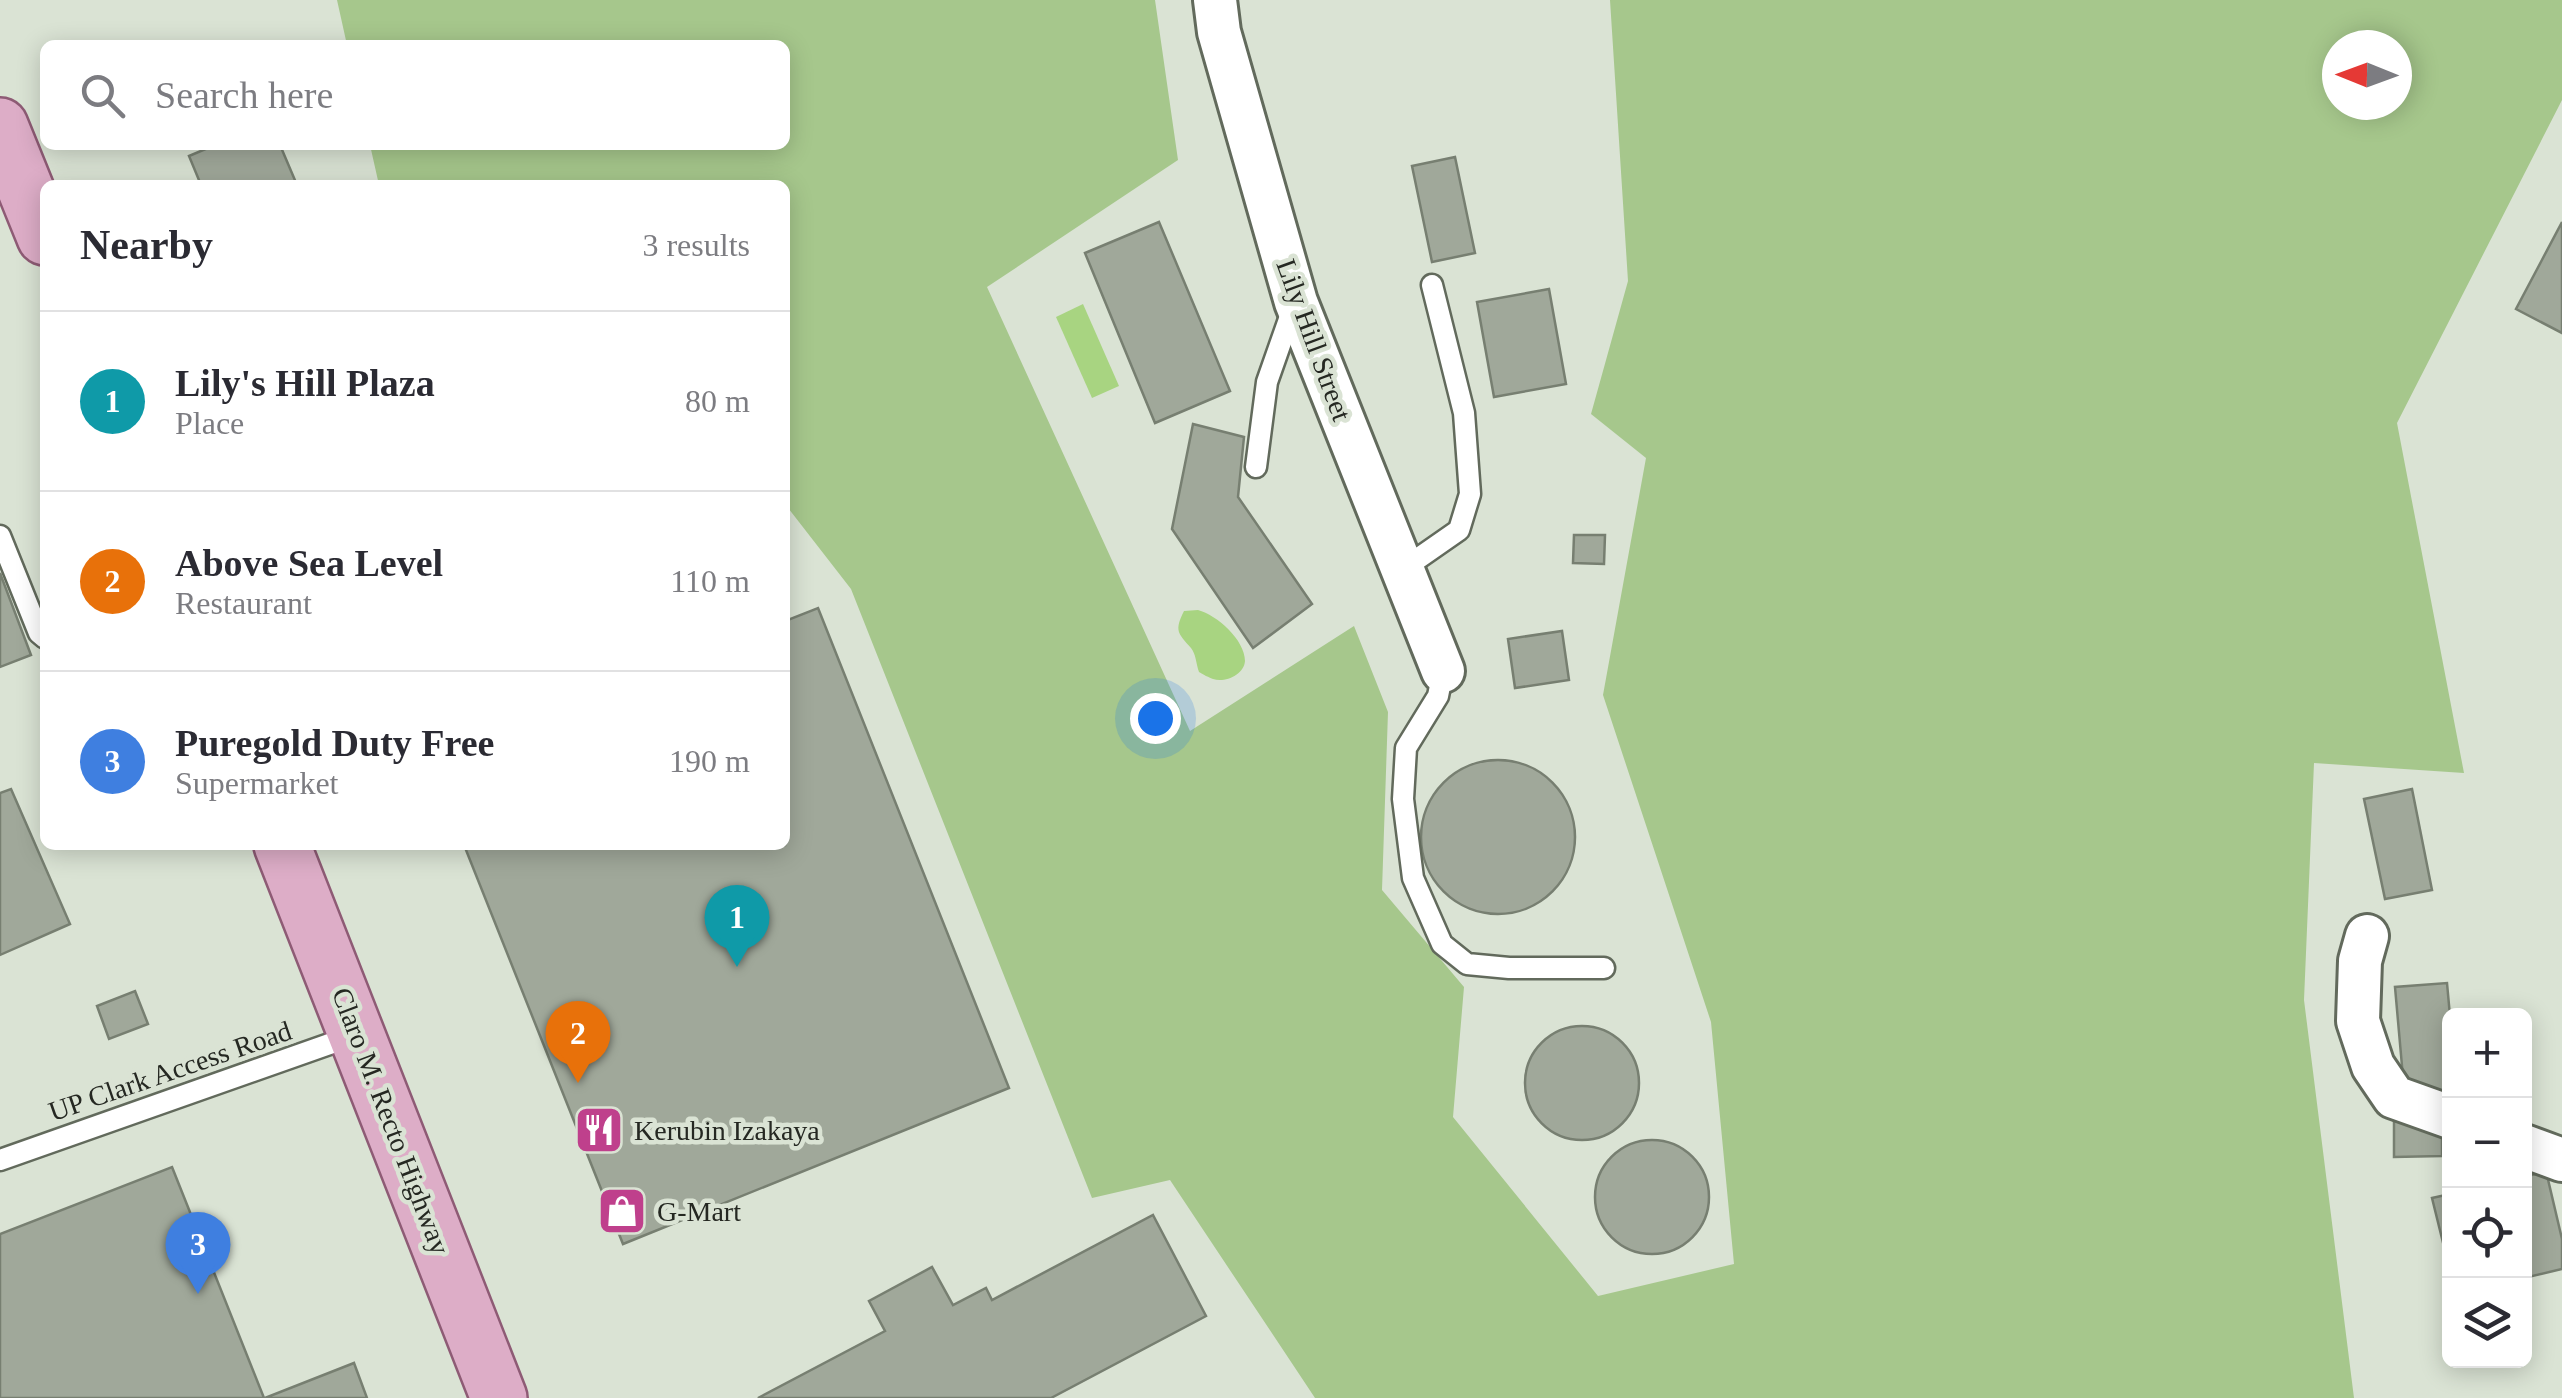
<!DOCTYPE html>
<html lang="en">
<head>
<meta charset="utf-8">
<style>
  :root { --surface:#fff; --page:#f2f2f3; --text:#2b2b33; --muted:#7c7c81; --line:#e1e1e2; --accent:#bf408c }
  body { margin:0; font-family:Georgia,serif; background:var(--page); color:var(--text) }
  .controls { position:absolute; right:30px; bottom:30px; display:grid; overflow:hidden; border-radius:15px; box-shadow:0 5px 25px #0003 }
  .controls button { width:90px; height:90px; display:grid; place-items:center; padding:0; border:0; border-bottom:2px solid var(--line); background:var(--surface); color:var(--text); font:50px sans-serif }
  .compass { position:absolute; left:2322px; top:30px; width:90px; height:90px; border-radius:50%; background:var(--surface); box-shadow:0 5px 25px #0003; rotate:271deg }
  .you { position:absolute; left:1155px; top:718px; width:35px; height:35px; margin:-25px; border:8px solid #fff; border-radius:50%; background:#1a73e8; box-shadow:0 0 0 15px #1a73e833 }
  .badge { display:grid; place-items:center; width:65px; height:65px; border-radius:50%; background:var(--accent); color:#fff; font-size:32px; font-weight:700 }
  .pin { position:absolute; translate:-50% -82px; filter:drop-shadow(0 2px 5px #0008) }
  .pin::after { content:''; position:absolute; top:52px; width:35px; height:30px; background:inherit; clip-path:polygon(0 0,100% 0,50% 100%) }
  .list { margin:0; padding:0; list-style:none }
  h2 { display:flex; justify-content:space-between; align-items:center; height:130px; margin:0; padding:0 40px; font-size:42px }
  h2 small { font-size:32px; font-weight:400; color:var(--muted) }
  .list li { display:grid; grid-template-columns:65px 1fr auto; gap:30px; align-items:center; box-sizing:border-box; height:180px; padding:0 40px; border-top:2px solid var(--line) }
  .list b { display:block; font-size:38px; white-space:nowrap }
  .list p { margin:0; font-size:32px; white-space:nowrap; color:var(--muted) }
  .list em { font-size:32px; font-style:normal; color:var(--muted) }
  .icon { flex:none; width:55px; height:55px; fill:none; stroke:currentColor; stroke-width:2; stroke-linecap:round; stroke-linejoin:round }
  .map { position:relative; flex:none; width:2562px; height:1398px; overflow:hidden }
  .search { position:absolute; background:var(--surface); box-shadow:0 5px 25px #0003; left:40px; top:40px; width:750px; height:110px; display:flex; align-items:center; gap:25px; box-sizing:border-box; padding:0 35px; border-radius:15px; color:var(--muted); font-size:38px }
  .panel { position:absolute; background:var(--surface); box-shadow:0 5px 25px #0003; left:40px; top:180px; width:750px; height:670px; border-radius:15px }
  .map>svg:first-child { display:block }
  .green { fill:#a6c78c; fill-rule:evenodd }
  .water { fill:#a8d481 }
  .building { fill:#a0a89a; stroke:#777f71; stroke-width:2.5 }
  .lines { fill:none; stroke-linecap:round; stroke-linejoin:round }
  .service-casing { stroke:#626a5c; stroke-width:25 }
  .minor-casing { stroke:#626a5c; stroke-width:48 }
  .primary-casing { stroke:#8e5b75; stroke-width:60 }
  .service { stroke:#fff; stroke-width:20 }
  .minor { stroke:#fff; stroke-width:42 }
  .primary { stroke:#ddadc7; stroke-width:55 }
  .labels { text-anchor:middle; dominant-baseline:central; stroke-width:9; stroke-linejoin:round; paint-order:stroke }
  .street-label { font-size:28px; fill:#252822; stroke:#dae3d4 }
  .poi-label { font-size:28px; fill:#252822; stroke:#dae3d4; text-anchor:start }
</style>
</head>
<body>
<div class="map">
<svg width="2562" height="1398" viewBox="0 0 2562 1398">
  <rect width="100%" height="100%" fill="#dae3d4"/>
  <!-- green -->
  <path class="green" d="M337,0h818l23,160 -191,127 203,444 164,-105 34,86 -6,178 82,97 -11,130 145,179 136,-32 -23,-242 -108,-327 43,-237 -55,-44 37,-133 -18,-281h952v100l-165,323 67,350 -150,-10 -10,237 50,398h-1039l-145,-218 -78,18 -241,-609 -66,-85v-319h-406l-9,-40h415v-100h-438zM2337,45h60v60h-60z"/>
  <!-- water -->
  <g class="water">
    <polygon points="1083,304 1119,386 1092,398 1056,317"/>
    <path d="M1198,610c19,5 47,30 47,51 -1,14 -20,22 -32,18 -3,-1 -11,-5 -14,-7 -3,-8 -3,-18 -8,-24 -13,-15 -17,-17 -7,-37z"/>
  </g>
  <!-- building -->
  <g class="building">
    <polygon points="215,145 280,145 297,185 201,185 189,156"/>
    <polygon points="1455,157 1475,253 1432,262 1412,166"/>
    <polygon points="1159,222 1230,391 1155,423 1085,253"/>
    <polygon points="2562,222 2562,333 2516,309"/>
    <polygon points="1549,289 1566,384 1494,397 1477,302"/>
    <polygon points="1193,424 1244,437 1238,497 1312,604 1253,648 1172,529"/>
    <polygon points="1574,535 1605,535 1604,564 1573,563"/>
    <polygon points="0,573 31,655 0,667"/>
    <polygon points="818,608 1009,1088 623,1244 464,845 785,845 785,621"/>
    <polygon points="1562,631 1569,680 1515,688 1508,639"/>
    <circle cx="1498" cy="837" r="77"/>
    <polygon points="11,789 70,924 0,955 0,793"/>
    <polygon points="2412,789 2432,890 2385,899 2364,799"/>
    <polygon points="2447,983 2450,1016 2450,1096 2405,1100 2395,987"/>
    <polygon points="135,991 148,1024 109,1039 97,1006"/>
    <circle cx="1582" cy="1083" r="57"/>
    <polygon points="2394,1121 2442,1121 2442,1156 2394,1157"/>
    <circle cx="1652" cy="1197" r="57"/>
    <polygon points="172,1167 264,1398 0,1398 0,1234"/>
    <polygon points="2546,1171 2562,1239 2562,1269 2524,1278 2524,1177"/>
    <polygon points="2450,1194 2450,1271 2432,1198"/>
    <polygon points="1153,1215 1206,1316 1051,1398 758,1398 885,1331 869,1301 932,1267 953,1305 986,1288 992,1300"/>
    <polygon points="354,1363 367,1398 265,1398"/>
  </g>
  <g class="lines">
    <!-- service casing -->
    <g class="service-casing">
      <g id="service">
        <polyline points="1256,467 1267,382 1293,308"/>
        <polyline points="0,536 39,633 45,638"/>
        <polyline points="1403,569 1459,530 1470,494 1464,413 1432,285"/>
        <polyline points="1443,671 1438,696 1406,748 1403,799 1413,878 1442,944 1467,964 1509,968 1604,968"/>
        <polyline points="0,1160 355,1035"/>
      </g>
    </g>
    <!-- minor casing -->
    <g class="minor-casing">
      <g id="minor">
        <polyline points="1215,0 1219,32 1296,302 1443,671"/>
        <polyline points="2367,936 2360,961 2358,1021 2373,1066 2394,1097 2450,1117"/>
        <polyline points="2524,1146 2562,1160"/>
      </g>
    </g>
    <!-- primary casing -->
    <g class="primary-casing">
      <g id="primary">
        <polyline points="0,126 45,237"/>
        <polyline points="282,845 499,1398"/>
      </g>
    </g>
    <!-- service -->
    <use href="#service" class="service"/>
    <!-- minor -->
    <use href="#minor" class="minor"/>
    <!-- primary -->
    <use href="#primary" class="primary"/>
  </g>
  <!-- icons -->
  <defs>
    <g id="restaurant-square" transform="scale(2.5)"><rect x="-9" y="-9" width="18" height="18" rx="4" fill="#bf408c" stroke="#dae3d4"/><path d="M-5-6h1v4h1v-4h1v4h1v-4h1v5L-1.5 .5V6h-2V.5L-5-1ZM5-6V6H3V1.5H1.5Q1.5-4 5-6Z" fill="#fff"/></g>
    <g id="shop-square" transform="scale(2.5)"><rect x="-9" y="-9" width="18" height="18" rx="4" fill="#bf408c" stroke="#dae3d4"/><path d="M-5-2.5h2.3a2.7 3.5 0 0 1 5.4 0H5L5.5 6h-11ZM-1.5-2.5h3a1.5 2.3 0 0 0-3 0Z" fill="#fff"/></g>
  </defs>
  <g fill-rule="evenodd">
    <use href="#restaurant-square" x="599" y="1130"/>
    <use href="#shop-square" x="622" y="1211"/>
  </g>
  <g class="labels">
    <!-- street labels -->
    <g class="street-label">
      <text transform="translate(1314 340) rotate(70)">Lily Hill Street</text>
      <text transform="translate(170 1071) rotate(-19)">UP Clark Access Road</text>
      <text transform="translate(391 1121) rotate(69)">Claro M. Recto Highway</text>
    </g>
    <!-- poi labels -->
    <g class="poi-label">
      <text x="634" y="1130">Kerubin Izakaya</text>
      <text x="657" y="1211">G-Mart</text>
    </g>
  </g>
</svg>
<div class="controls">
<button>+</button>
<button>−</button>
<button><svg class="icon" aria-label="locate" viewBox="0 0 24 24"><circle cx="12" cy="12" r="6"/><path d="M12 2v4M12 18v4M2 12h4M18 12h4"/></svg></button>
<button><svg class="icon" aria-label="layers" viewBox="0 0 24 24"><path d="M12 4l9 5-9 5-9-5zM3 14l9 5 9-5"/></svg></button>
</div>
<svg class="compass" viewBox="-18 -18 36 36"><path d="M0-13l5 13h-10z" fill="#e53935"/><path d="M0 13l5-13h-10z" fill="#7c7c81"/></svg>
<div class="you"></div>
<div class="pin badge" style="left:737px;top:967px;background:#0f9aa8">1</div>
<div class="pin badge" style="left:578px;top:1083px;background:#e8710a">2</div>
<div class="pin badge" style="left:198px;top:1294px;background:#3f7fe0">3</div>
<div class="search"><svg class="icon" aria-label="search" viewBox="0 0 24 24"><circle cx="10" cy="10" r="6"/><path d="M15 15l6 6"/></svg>Search here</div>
<section class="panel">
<h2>Nearby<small>3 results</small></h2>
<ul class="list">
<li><span class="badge" style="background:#0f9aa8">1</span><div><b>Lily's Hill Plaza</b><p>Place</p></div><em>80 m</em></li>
<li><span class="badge" style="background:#e8710a">2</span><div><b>Above Sea Level</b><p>Restaurant</p></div><em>110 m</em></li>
<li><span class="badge" style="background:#3f7fe0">3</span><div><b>Puregold Duty Free</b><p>Supermarket</p></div><em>190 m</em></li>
</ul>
</section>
</div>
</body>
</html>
